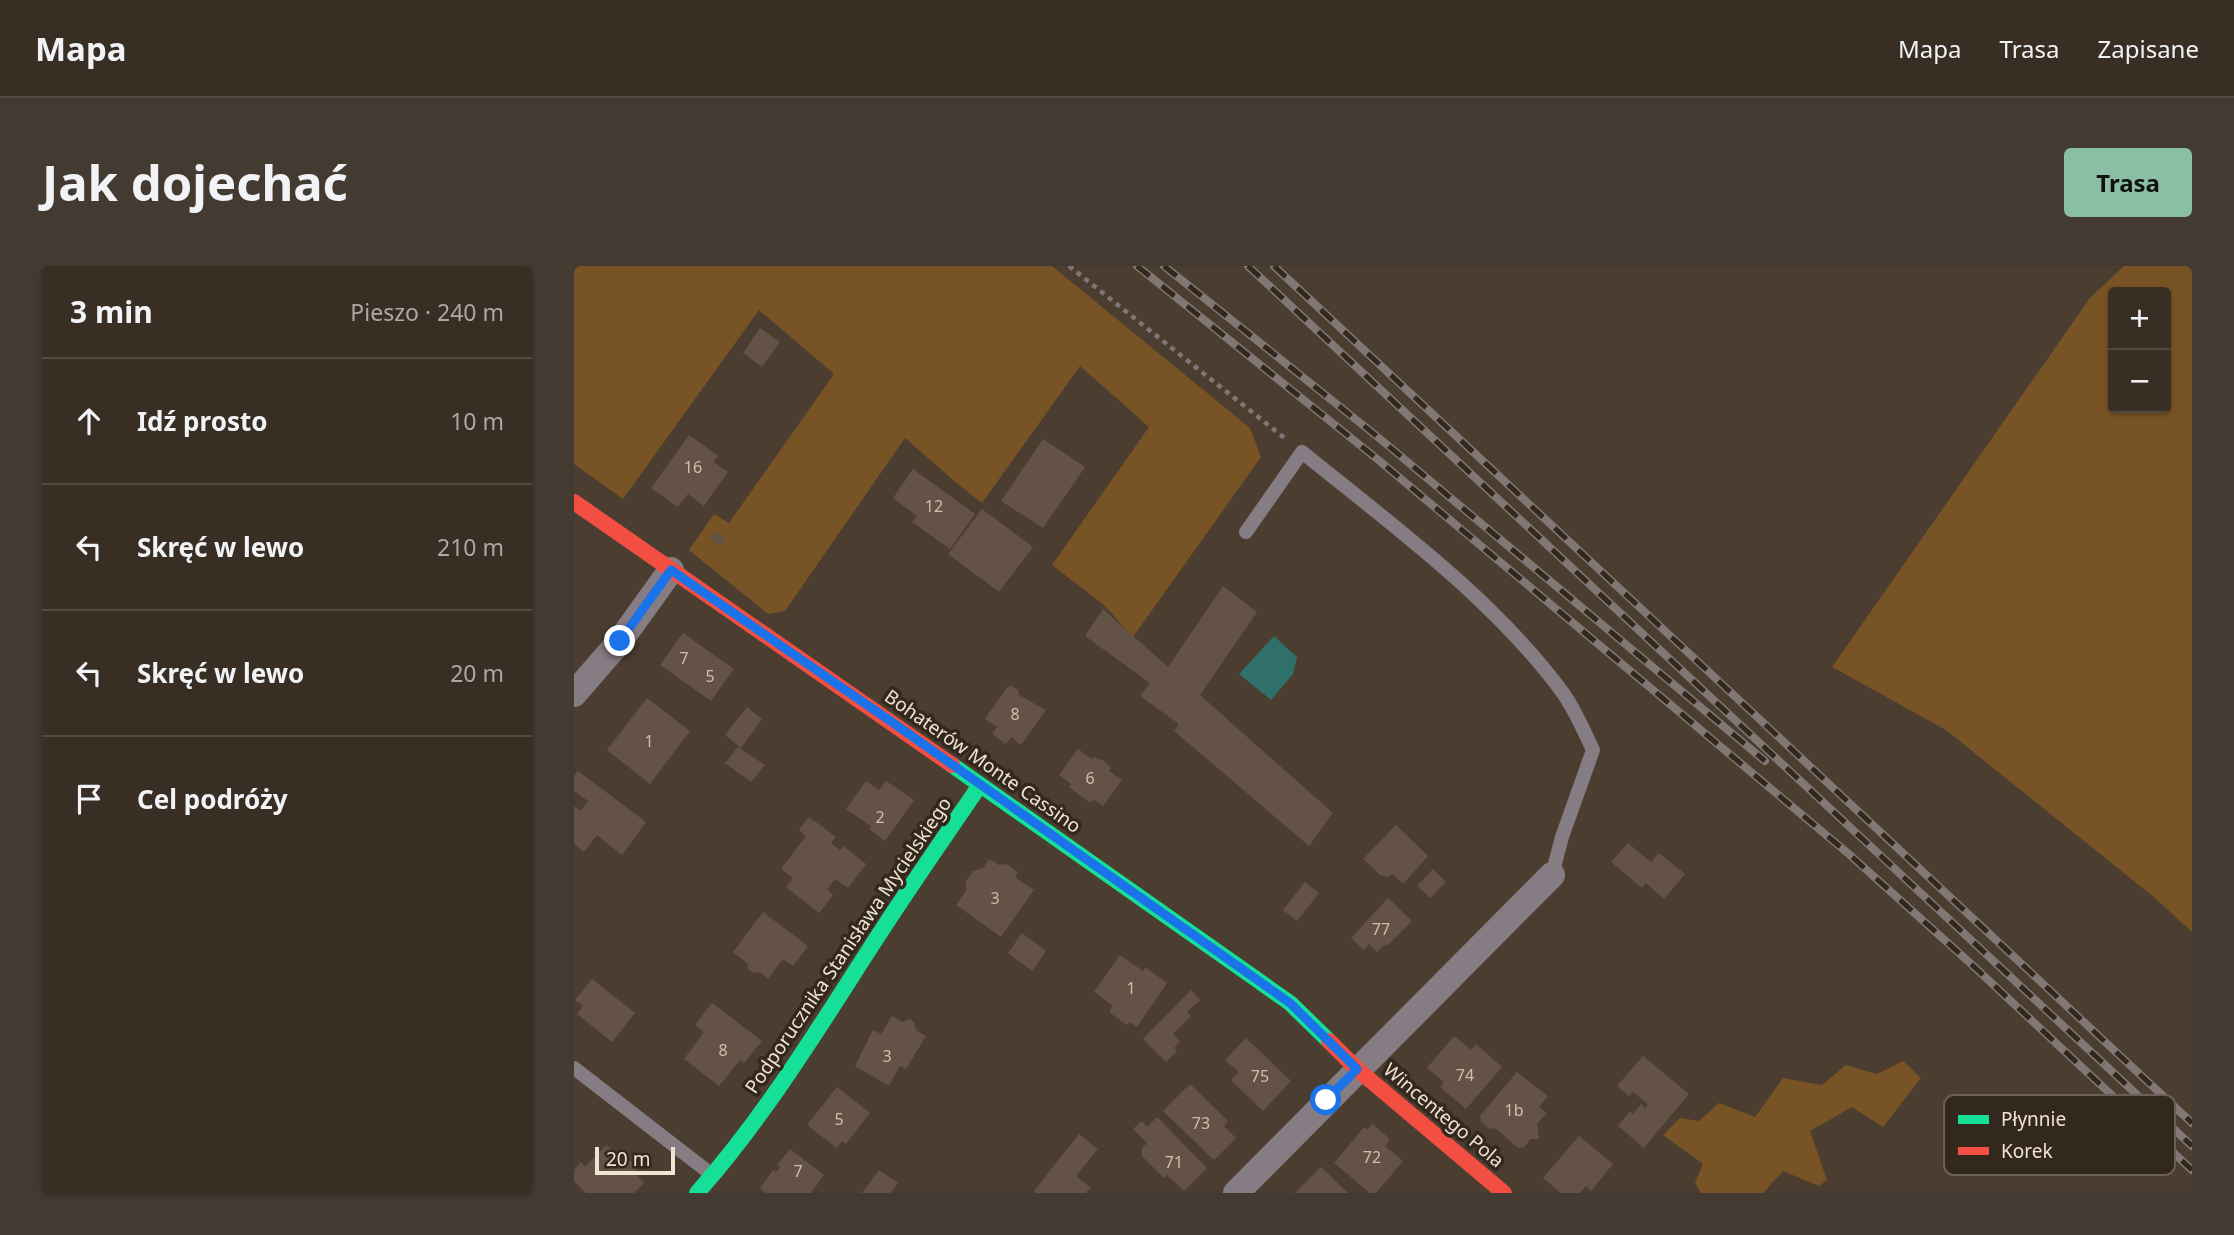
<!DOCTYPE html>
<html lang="pl">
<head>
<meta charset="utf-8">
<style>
  :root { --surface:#382e24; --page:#433a31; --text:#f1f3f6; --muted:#aba8a6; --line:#524a41; --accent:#8abfa5 }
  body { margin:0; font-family:"Noto Sans",sans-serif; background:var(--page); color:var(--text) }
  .controls { position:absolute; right:21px; top:21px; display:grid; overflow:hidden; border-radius:7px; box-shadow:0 2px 5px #0004 }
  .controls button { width:63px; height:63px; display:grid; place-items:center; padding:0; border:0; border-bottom:2px solid var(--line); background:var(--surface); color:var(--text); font:35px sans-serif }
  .scale { position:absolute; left:21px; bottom:18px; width:80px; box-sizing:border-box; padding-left:7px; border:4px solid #f1e3d4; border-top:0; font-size:19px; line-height:24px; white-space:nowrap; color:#f1e3d4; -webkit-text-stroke:5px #33281d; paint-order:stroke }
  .stop { position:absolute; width:21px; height:21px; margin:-16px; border:5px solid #1a73e8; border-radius:50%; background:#fff }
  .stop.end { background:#1a73e8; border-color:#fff; box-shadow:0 2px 7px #0008 }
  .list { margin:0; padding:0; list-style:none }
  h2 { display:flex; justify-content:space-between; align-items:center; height:91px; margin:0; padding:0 28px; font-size:30px }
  h2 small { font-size:23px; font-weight:400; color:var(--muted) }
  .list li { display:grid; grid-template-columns:46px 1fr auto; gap:21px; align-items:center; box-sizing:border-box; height:126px; padding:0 28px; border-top:2px solid var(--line) }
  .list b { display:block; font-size:26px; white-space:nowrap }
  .list em { font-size:23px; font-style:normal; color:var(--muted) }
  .icon { flex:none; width:38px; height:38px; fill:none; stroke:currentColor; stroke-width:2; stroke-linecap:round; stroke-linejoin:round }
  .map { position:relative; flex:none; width:1618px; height:927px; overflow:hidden; border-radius:7px }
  header { display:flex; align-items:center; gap:42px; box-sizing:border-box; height:98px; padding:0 35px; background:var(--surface); border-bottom:2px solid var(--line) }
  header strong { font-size:33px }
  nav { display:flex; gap:38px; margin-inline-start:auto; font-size:24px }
  .intro { display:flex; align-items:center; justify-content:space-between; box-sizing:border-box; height:168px; padding:0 42px }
  h1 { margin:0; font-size:49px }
  .button { padding:18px 32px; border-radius:7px; background:var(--accent); color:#111; font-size:24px; font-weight:700 }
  main { display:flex; gap:42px; padding:0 42px }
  aside { flex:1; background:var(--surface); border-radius:7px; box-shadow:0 2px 5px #0004 }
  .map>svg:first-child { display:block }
  .green { fill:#785326; fill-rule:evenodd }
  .water { fill:#2f716a }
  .building { fill:#635245 }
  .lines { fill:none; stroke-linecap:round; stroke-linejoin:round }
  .path { stroke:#807677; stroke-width:4.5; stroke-dasharray:5 5; stroke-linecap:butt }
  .lane { stroke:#867c83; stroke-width:14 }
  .street { stroke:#867c83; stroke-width:26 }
  .fast { stroke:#16e098; stroke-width:16 }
  .jam { stroke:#f24e42; stroke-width:16 }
  .rail-casing { stroke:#817876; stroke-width:8 }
  .rail { stroke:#33281d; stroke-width:5; stroke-dasharray:16; stroke-linecap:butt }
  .route { stroke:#1a73e8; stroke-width:9 }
  .labels { text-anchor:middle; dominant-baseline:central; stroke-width:7; stroke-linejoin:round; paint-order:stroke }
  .number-label { font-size:16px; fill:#cebfb0 }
  .street-label { font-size:19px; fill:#f1e3d4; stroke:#33281d }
  .key { fill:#33281d; stroke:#6c6054; stroke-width:2 }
  .key-label { font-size:19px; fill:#f1e3d4 }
</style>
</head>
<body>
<header>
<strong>Mapa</strong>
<nav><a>Mapa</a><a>Trasa</a><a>Zapisane</a></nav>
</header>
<div class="intro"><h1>Jak dojechać</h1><a class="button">Trasa</a></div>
<main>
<aside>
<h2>3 min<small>Pieszo · 240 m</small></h2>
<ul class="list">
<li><svg class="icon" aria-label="ahead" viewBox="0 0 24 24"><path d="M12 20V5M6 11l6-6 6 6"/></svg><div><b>Idź prosto</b></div><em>10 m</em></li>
<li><svg class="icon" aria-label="left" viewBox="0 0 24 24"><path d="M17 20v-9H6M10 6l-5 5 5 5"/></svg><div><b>Skręć w lewo</b></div><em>210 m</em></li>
<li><svg class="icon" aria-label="left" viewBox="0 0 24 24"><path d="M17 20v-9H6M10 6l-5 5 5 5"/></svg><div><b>Skręć w lewo</b></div><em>20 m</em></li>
<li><svg class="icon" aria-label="arrive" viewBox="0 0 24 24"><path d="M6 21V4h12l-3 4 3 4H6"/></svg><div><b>Cel podróży</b></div></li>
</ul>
</aside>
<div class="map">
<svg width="1618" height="927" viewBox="0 0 1618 927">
  <rect width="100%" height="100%" fill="#4b3e30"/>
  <!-- green -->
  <g class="green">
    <polygon points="0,0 478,0 676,162 687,191 559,371 530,339 478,299 575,161 506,100 408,237 385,219 331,172 211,345 194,348 115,284 140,248 155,257 260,108 185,44 49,233 0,198"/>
    <path d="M1550,0h68v666l-37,-34 -209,-168 -114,-63 258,-369zM1539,26h53v116h-53z"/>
    <polygon points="1329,795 1347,812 1309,861 1278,841 1236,865 1253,914 1245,920 1209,905 1189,927 1127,927 1121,917 1129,898 1089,869 1106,852 1125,855 1145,837 1181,851 1209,812 1248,819 1272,799 1303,808"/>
  </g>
  <!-- water -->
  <polygon class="water" points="700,370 723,391 719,408 697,434 665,408"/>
  <!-- building -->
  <g class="building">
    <polygon points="186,62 206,76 188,101 169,87"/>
    <polygon points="115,169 144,190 139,196 154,206 130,240 114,228 104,241 77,222"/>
    <polygon points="469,173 511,201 469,262 427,235"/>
    <polygon points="339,203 401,248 376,283 338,256 343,250 319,232"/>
    <polygon points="408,243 459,281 425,326 374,288"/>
    <polygon points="142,265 152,272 147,280 136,273"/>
    <polygon points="649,320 683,346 626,429 759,547 735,580 600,465 605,458 566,430 576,417 511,370 529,343 594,401"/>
    <polygon points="109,367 160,403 137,435 86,399"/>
    <polygon points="438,420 444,424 445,429 472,444 447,479 437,471 432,478 418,468 423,461 411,453 433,421"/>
    <polygon points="73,432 116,465 76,518 33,484"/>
    <polygon points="173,441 188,453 167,482 151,469"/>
    <polygon points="164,481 191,499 177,516 151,497"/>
    <polygon points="504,483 518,493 520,491 530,495 537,502 535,505 548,514 529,540 519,533 516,537 495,521 497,518 485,509"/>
    <polygon points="4,505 72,556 48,589 23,569 10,586 0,578 0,540 6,545 14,535 0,525 0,510"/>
    <polygon points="292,515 305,524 312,515 340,534 311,575 295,563 297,560 272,543"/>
    <polygon points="235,551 262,571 257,577 266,584 269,580 292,598 274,622 261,613 253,624 259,629 245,647 212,621 219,612 207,603 232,570 225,564"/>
    <polygon points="822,559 854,590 829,618 818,608 815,611 806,609 789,593"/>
    <polygon points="1054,577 1077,596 1085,587 1111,608 1090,633 1072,617 1068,622 1037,596"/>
    <polygon points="415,593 425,599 433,598 444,606 441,611 460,624 427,671 382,639 392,625 392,615 399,605 409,602"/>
    <polygon points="859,603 872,616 856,632 843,620"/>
    <polygon points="731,616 745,627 723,655 709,644"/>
    <polygon points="814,632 838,655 814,679 812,678 803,686 795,678 790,684 777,672"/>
    <polygon points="189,646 234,680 219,700 209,693 194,713 186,706 179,707 174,703 173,697 159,686"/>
    <polygon points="448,667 472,685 458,705 434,687"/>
    <polygon points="546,689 569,705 571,701 593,717 563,761 555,756 553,759 535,746 539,740 520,726"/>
    <polygon points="18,713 61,747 38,776 3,748 9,740 1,734"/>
    <polygon points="617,724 626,734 613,746 617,750 599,768 606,776 600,782 603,785 592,796 569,773"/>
    <polygon points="138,737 188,775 170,797 166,794 145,820 110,793 130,766 121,759"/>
    <polygon points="318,750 328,756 336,753 340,756 342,764 352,770 332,803 326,800 315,820 281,800 299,764 307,768"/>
    <polygon points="880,770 897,784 902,778 928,801 892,843 866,821 870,816 853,802"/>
    <polygon points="672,772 717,815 689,845 657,814 665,806 651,794"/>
    <polygon points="1069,790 1115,828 1070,882 1044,860 1056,845 1059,848 1067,838 1071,842 1074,838 1059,826 1055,830 1043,820"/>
    <polygon points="943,806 974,830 965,841 973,847 963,858 965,873 957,873 950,881 944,882 921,862 915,863 907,856 906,850"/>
    <polygon points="616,818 654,855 650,860 662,872 640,894 589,845"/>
    <polygon points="263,821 296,847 272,878 268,875 263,882 233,859"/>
    <polygon points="583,851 633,902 610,925 593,909 590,912 568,890 568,882 573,877 559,863 568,855 573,861"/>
    <polygon points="798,858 816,873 811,880 829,895 802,927 796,927 760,897 790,861 793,864"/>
    <polygon points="505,868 524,883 502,910 517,922 512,927 462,927 460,925"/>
    <polygon points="1005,870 1039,898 1017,925 1012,920 1006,927 987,927 969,912"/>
    <polygon points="32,879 45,891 49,887 64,902 60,906 70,917 60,927 12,927 0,915 0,904 7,896 11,901"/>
    <polygon points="216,883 250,909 237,927 192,927 186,922 199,904 202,906 206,901 203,899"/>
    <polygon points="747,901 774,927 721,927"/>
    <polygon points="305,904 324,917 316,927 288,927"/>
  </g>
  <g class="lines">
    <!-- path -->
    <polyline class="path" points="495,0 713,174"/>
    <!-- lane -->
    <g class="lane">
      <path d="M672,266l56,-80c90,73 192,147 261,241 12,17 21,38 30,57l-31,87 -10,38"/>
      <polyline points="0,802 137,908"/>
    </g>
    <!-- street -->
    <g class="street">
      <polyline points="0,428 46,375 97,304"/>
      <polyline points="662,927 978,609"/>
    </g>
    <!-- fast -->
    <g class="fast">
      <polyline points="378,499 716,737 755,775"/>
      <path d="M123,927c70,-79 124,-169 181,-257 33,-51 68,-101 102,-151"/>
    </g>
    <!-- jam -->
    <g class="jam">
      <polyline points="0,236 378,499"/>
      <polyline points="755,775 783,803 930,927"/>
    </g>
    <!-- rail casing -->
    <g class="rail-casing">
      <g id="rail">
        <polyline points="563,0 802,192 1276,589 1395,696 1618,904"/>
        <polyline points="590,0 805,172 1191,495"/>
        <polyline points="674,0 1618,880"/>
        <polyline points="700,0 1618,857"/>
      </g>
    </g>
    <!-- rail -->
    <use href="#rail" class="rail"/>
  </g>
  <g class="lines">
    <!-- route -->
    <polyline class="route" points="46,375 97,304 315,454 716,737 783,803 752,834"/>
  </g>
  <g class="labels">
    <!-- number labels -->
    <g class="number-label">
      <text x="119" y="201">16</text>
      <text x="360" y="240">12</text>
      <text x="110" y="392">7</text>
      <text x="136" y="410">5</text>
      <text x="441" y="448">8</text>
      <text x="75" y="475">1</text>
      <text x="516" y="512">6</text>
      <text x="306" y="551">2</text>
      <text x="421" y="632">3</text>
      <text x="807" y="663">77</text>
      <text x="557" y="722">1</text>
      <text x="149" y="784">8</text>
      <text x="313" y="790">3</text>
      <text x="891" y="809">74</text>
      <text x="686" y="810">75</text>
      <text x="940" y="844">1b</text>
      <text x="265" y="853">5</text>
      <text x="627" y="857">73</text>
      <text x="798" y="891">72</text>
      <text x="600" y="896">71</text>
      <text x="224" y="905">7</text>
    </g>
    <!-- street labels -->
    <g class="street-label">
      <text transform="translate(409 495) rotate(35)">Bohaterów Monte Cassino</text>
      <text transform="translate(274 679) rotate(-56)">Podporucznika Stanisława Mycielskiego</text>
      <text transform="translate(870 849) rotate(40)">Wincentego Pola</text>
    </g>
  </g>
  <!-- legend -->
  <rect x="1370" y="829" width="231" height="80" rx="10" class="key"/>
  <rect x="1384" y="849" width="31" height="9" fill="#16e098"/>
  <rect x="1384" y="881" width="31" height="8" fill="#f24e42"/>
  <g class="key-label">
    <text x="1427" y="860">Płynnie</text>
    <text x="1427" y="892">Korek</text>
  </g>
</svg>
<div class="controls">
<button>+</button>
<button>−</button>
</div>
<div class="scale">20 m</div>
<div class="stop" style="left:752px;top:834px"></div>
<div class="stop end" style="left:46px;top:375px"></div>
</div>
</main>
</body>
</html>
